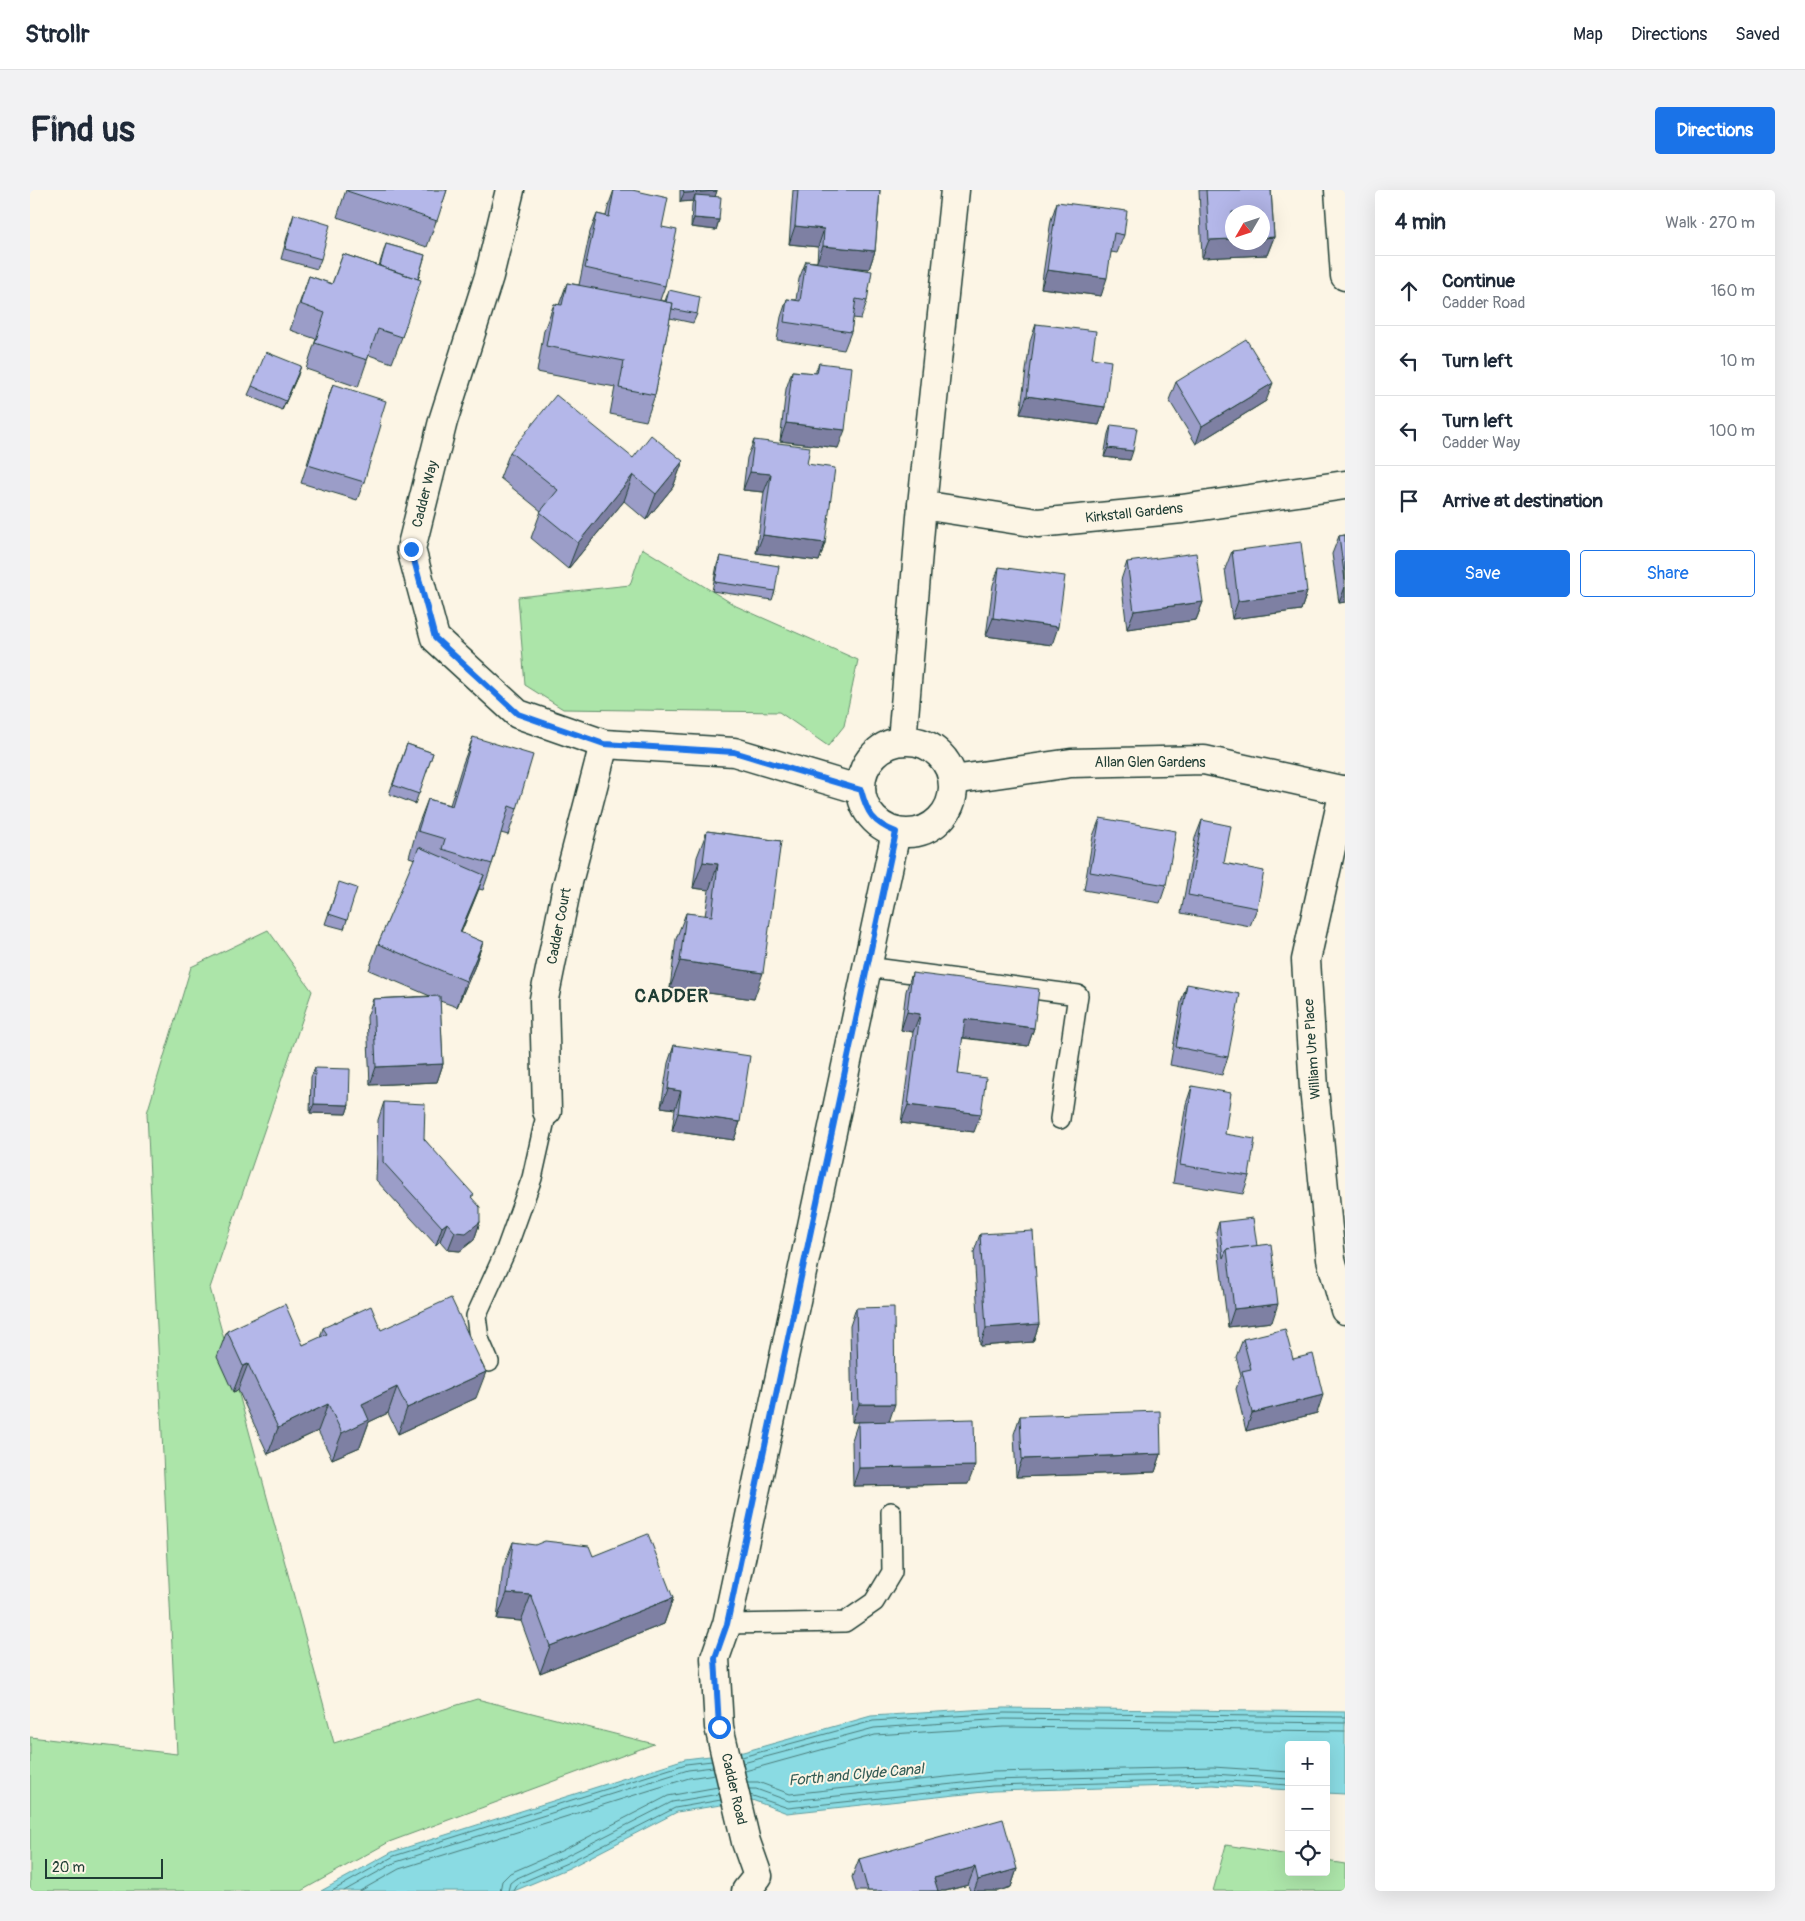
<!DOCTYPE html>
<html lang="en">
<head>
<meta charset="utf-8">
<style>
  :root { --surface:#fff; --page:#f2f2f3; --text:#1f2937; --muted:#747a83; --line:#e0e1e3; --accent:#1a73e8 }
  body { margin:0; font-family:Pangolin,sans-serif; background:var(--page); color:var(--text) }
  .controls { position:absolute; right:15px; bottom:15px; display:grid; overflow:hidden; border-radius:5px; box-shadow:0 5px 20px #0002 }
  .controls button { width:45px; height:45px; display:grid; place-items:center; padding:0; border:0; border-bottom:1px solid var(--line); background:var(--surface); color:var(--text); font:25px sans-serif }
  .compass { position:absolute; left:1195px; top:15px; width:45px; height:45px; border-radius:50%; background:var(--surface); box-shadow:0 5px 20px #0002; rotate:231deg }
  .scale { position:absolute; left:15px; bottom:12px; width:118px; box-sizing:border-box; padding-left:5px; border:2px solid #1f3d34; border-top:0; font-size:14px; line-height:18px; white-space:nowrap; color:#1f3d34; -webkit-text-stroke:4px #fcf5e5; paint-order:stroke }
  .stop { position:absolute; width:15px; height:15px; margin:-11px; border:4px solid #1a73e8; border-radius:50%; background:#fff }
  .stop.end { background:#1a73e8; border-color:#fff; box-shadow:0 1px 5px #0008 }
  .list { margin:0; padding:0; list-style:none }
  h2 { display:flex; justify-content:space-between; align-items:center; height:65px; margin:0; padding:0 20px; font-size:21px }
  h2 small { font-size:16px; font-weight:400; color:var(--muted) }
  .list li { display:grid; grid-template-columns:32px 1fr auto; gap:15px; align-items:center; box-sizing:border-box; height:70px; padding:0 20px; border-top:1px solid var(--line) }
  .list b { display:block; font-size:19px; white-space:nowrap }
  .list p { margin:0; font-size:16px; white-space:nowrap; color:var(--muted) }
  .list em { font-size:16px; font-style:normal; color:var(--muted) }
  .actions { display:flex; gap:10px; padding:15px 20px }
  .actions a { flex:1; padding:11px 0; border:1px solid var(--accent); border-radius:5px; text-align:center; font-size:18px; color:var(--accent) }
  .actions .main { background:var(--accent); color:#fff }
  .icon { flex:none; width:28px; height:28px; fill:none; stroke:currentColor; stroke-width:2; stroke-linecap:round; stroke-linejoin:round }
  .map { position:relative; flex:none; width:1315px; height:1701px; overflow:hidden; border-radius:5px }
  header { display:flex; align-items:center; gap:30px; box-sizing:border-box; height:70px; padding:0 25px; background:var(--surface); border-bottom:1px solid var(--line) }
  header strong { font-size:24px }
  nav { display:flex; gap:28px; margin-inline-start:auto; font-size:18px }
  .intro { display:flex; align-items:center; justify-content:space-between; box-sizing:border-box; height:120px; padding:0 30px }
  h1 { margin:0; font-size:35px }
  .button { padding:12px 22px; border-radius:5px; background:var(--accent); color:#fff; font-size:18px; font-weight:700 }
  main { display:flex; gap:30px; padding:0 30px }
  aside { flex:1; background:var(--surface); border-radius:5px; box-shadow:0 5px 20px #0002 }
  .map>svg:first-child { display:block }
  .green { fill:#ace5a9; stroke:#66916e }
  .water { fill:#8adbe3; stroke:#5f9c9d }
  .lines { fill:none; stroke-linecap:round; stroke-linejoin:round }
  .shore { stroke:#4a7c7a; stroke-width:1 }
  .service-casing { stroke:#1f3d34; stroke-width:22 }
  .minor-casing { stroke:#1f3d34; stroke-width:31 }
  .service { stroke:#fcf5e5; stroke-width:19 }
  .minor { stroke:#fcf5e5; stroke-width:28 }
  .wall { fill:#9b9dc8; stroke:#1f3d34 }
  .shaded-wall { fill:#7e80a3; stroke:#1f3d34 }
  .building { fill:#b4b7e9; stroke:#1f3d34 }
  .route { stroke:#1a73e8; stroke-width:6 }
  .labels { text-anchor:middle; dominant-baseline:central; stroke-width:4; stroke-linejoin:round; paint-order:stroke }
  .street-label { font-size:14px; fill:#1f3d34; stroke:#fcf5e5 }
  .water-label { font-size:15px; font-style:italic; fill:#345d57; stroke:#fcf5e5 }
  .district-label { font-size:19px; font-weight:bold; letter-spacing:1px; fill:#1f3d34; stroke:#fcf5e5 }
</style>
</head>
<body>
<header>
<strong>Strollr</strong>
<nav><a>Map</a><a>Directions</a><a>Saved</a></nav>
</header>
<div class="intro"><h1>Find us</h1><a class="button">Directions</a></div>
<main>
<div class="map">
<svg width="1315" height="1701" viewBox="0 0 1315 1701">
  <rect width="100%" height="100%" fill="#fcf5e5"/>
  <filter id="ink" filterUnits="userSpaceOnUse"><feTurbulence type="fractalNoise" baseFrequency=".02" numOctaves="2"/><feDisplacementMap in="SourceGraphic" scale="10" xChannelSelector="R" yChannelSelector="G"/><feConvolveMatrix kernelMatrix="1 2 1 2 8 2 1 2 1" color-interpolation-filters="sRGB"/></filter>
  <g filter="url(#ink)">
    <!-- green -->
    <g class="green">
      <polygon points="612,358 706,416 828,470 814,536 798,556 749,522 533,519 495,495 488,407 600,395"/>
      <polygon points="238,740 282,801 180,1098 304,1553 447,1509 624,1554 359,1652 271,1701 0,1701 0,1547 147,1564 117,923 161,777"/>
      <polygon points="1196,1655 1259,1665 1259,1682 1296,1682 1296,1671 1315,1674 1315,1701 1183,1701"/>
    </g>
    <!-- water -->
    <polygon class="water" points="974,1518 1315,1522 1315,1604 1296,1603 1296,1555 1259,1555 1259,1600 1183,1595 963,1601 757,1623 722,1610 647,1622 539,1678 484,1701 291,1701 362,1662 655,1569 713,1562 841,1526"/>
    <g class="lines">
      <!-- shore -->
      <g class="shore">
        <polyline points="712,1567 843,1531 974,1523 1315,1527"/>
        <polyline points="713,1573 844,1538 974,1529 1315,1533"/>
        <polyline points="715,1581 845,1545 974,1537 1315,1541"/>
        <polyline points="717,1592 728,1592 760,1604 962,1582 1183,1577 1259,1582"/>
        <polyline points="719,1599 726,1599 759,1611 962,1590 1183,1584 1259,1589"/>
        <polyline points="720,1605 758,1618 962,1596 1183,1590 1259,1595"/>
        <polyline points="302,1701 364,1666 656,1574 682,1571"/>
        <polyline points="314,1701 366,1672 658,1580 683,1577"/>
        <polyline points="330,1701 369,1679 659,1588 685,1584"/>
        <polyline points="470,1701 472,1691 480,1683 531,1661 638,1606 688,1597"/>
        <polyline points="478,1701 480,1693 485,1689 534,1667 642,1612 689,1604"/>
        <polyline points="484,1701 488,1694 537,1673 645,1618 691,1610"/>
      </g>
      <!-- service casing -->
      <g class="service-casing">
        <g id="service">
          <polyline points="837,777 1048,805 1030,929"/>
          <polyline points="459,1172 449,1149 446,1126 476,1060 502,988 517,921"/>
          <polyline points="697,1434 815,1432 844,1412 862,1382 861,1322"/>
        </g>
      </g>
      <!-- minor casing -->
      <g class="minor-casing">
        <g id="minor">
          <polyline points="480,0 459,86 413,231 381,359 405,448 488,524 574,554 704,562 831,600"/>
          <polyline points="1309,0 1315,86"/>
          <polyline points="892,315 1008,333 1152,319 1315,295"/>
          <polyline points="872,551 892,315 925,0"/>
          <circle cx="877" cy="597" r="46"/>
          <polyline points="923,590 1041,573 1174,570 1315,601"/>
          <polyline points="1314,600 1276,770 1284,898 1301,1069 1315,1120"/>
          <polyline points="517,921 514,809 537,696 574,554"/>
          <polyline points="716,1701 728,1686 716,1652 689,1537 685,1468 697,1434 866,642"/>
        </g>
      </g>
      <!-- service -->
      <use href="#service" class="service"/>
      <!-- minor -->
      <use href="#minor" class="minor"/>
    </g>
    <!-- wall -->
    <g class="wall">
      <polygon points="316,0 417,0 397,57 307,27"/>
      <polygon points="584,0 602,0 632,37 635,96 630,110 635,111 639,100 667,124 663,133 640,128 625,205 616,231 580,224 585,197 507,182 514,140 524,114 529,115 537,93 549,95 560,42 567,24 576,26 579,14"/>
      <polygon points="650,0 687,0 685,6 689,30 686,40 661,37 662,14 663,11 650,12"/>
      <polygon points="763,0 850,0 845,61 839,79 819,77 837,111 831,129 823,128 821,142 814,160 747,150 751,127 757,109 766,110 769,89 776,71 787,72 788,57 759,54"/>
      <polygon points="1169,0 1241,0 1244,47 1237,65 1172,68"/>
      <polygon points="1027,12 1094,45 1087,63 1081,62 1071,106 1011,98 1021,30"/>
      <polygon points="264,24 291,69 287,79 251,69 261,33"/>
      <polygon points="356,54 395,65 372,147 362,173 339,165 328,197 276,179 286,149 260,140 279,86 302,94 313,64 349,76"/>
      <polygon points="1006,134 1062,168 1075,217 1069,235 990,224 1000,152"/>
      <polygon points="789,173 808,258 750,251 756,199 762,181 785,183"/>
      <polygon points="268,185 252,220 218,205 222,196"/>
      <polygon points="1146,192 1236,211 1166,254 1139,210"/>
      <polygon points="303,194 334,292 327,310 271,293 297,212"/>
      <polygon points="1081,235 1100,270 1074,267 1078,244"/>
      <polygon points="724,250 777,274 795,353 789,371 726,363 734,302 713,300 717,268"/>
      <polygon points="480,262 603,268 653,271 643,297 616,330 594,311 538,379 501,348 511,321 470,288"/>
      <polygon points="1315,345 1315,412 1309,413 1302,364 1309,346"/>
      <polygon points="1202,361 1277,402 1271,420 1202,429 1195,379"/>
      <polygon points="690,366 745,401 742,410 682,401 687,375"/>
      <polygon points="1097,372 1173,412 1166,430 1097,439 1091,390"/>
      <polygon points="969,377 1022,455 956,446 963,395"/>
      <polygon points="443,547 487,619 478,645 471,643 462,674 453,700 449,699 431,743 453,752 444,778 427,817 410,811 413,874 407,892 340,895 337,827 343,809 400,806 339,780 348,754 385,669 379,667 388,635 398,609 420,615 433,573"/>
      <polygon points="377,554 403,563 385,614 359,604"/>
      <polygon points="1070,628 1136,695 1130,713 1054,700 1063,646"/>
      <polygon points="1172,630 1194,673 1227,718 1220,736 1151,723 1165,648"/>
      <polygon points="677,641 751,651 724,809 640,798 646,749 656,723 675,726 679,700 663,698 667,667"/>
      <polygon points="306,702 317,730 314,739 295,734"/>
      <polygon points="882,783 1004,838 998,856 932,848 928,884 944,942 871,933 883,842 871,840 876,801"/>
      <polygon points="1157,794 1198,867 1192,885 1140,875 1151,812"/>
      <polygon points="644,855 710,932 704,950 642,941 645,919 631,917 638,873"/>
      <polygon points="285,878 319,915 316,924 280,923 281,887"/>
      <polygon points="1162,896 1195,944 1219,986 1213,1004 1143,993 1156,914"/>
      <polygon points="354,912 394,949 442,1008 450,1032 444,1050 430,1061 418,1060 410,1051 406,1055 346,990 348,930"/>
      <polygon points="1189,1032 1227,1056 1242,1132 1198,1137 1186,1042"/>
      <polygon points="950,1044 1009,1134 1003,1152 950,1156 944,1062"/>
      <polygon points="826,1118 859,1231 938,1294 823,1296 822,1250 828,1232 822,1232 820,1136"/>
      <polygon points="293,1138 351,1140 446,1208 368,1244 358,1223 339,1232 330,1257 302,1269 288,1241 238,1264 208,1200 203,1202 187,1167 197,1141 273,1155 290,1148"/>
      <polygon points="1213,1149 1263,1169 1287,1223 1216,1241 1206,1199 1211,1185 1206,1167"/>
      <polygon points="990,1226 1131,1264 1125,1282 986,1287 984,1244"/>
      <polygon points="483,1352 563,1366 643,1408 634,1434 510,1483 491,1431 467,1429 473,1378"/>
      <polygon points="829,1669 987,1679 981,1697 968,1701 940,1701 938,1695 916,1701 826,1701 822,1687"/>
    </g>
    <!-- shaded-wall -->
    <g class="shaded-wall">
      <polygon points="687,1 684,10 665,5 663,11 650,12 654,3"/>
      <polygon points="664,28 689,30 686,40 661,37"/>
      <polygon points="765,36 794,39 788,57 759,54"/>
      <polygon points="1244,47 1237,65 1172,68 1179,50 1202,49 1202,52 1232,52 1232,48"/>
      <polygon points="793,56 845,61 839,79 786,74"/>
      <polygon points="1017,80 1077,88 1071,106 1011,98"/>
      <polygon points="271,176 268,185 252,220 256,211"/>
      <polygon points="1243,193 1236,211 1166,254 1172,236"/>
      <polygon points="997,206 1075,217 1069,235 990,224"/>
      <polygon points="756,233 815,240 808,258 750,251"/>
      <polygon points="1078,258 1103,261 1100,270 1074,267"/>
      <polygon points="653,271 643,297 616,330 626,304"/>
      <polygon points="720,282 741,284 734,302 713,300"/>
      <polygon points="603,285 594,311 538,379 548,353"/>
      <polygon points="733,345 795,353 789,371 726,363"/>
      <polygon points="1315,397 1315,412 1309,413"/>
      <polygon points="1277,402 1271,420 1202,429 1208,411"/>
      <polygon points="1173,412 1166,430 1097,439 1104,421"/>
      <polygon points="963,428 1028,437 1022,455 956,446"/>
      <polygon points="673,672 688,674 679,700 663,698"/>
      <polygon points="454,685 444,711 420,768 430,742"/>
      <polygon points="453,752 444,778 427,817 436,791"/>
      <polygon points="650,771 733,783 724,809 640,798"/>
      <polygon points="877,822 890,824 883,842 871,840"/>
      <polygon points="935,829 1004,838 998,856 928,847"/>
      <polygon points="413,874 407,892 340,895 346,877"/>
      <polygon points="638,899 651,901 645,919 631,917"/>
      <polygon points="284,914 319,915 316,924 280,923"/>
      <polygon points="878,915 951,924 944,942 871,933"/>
      <polygon points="648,923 710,932 704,950 642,941"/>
      <polygon points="450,1032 444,1050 430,1061 418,1060 425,1042"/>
      <polygon points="417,1033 410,1051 406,1055 412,1037"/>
      <polygon points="1248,1114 1242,1132 1198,1137 1204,1119"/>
      <polygon points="1009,1134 1003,1152 950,1156 956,1138"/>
      <polygon points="218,1174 208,1200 203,1202 213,1176"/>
      <polygon points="456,1182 446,1208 368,1244 377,1218"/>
      <polygon points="367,1197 358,1223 339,1232 330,1257 302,1269 312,1243 332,1214"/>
      <polygon points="1293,1205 1287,1223 1216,1241 1222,1223"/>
      <polygon points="298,1214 288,1241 238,1264 248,1238"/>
      <polygon points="829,1214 865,1214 859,1232 822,1232"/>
      <polygon points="1131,1264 1125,1282 986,1287 992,1269"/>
      <polygon points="945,1276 938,1294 823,1296 829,1278"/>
      <polygon points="477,1403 501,1405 491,1431 467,1429"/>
      <polygon points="643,1408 634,1434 510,1483 520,1456"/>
      <polygon points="945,1677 938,1695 915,1701 900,1701 904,1688"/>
      <polygon points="987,1679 981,1697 968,1701 944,1701 948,1690"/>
    </g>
    <!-- building -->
    <g class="building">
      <polygon points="317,0 417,0 407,31 317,1"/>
      <polygon points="584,0 602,0 638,8 632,37 647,40 635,96 555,78 567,24 579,27"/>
      <polygon points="653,0 687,0 687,1 654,3"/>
      <polygon points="768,0 850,0 845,61 793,56 794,39 765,36"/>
      <polygon points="1176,0 1241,0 1244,47 1232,48 1232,22 1202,22 1202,49 1179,50"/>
      <polygon points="665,5 691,7 689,30 664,28"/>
      <polygon points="1027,12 1097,21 1094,45 1084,43 1077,88 1017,80"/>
      <polygon points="264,24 300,35 291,69 255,59"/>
      <polygon points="356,54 395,65 388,89 350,76"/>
      <polygon points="313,64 391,90 372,147 348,139 337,170 285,153 295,123 270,114 279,86 302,94"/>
      <polygon points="776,71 842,81 837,111 826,109 821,142 754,132 757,109 770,111"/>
      <polygon points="537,93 643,113 625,205 589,198 594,171 516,156 524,114 532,115"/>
      <polygon points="639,100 670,107 667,124 642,119 643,113 636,112"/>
      <polygon points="1006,134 1066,141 1062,168 1081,171 1075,217 997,206"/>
      <polygon points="1216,149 1243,193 1172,236 1146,192"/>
      <polygon points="236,162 271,176 256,211 222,196"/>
      <polygon points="789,173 822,177 815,240 756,233 762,181 787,183"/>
      <polygon points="303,194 356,211 349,234 351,235 334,292 278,275"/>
      <polygon points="526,205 603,268 621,245 653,271 626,304 603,285 548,353 510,322 528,300 480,262"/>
      <polygon points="1081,235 1107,238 1103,261 1078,258"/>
      <polygon points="724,250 780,257 777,274 805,278 795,353 733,345 741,284 720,282"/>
      <polygon points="1315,345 1315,390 1309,346"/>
      <polygon points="1271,352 1277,402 1208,411 1202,361"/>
      <polygon points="1166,363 1173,412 1104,421 1097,372"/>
      <polygon points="690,366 749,376 745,401 685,392"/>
      <polygon points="969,377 1035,386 1028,437 963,428"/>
      <polygon points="443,547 503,565 487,619 479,616 462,674 412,659 415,649 388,641 398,609 422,616"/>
      <polygon points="377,554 403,563 389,604 363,595"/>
      <polygon points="1070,628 1146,641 1136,695 1060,682"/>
      <polygon points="1172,630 1201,636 1194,673 1234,681 1227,718 1158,705"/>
      <polygon points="677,641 751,651 733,783 650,771 656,723 682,726 688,674 673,672"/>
      <polygon points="389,657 454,685 430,742 453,752 436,791 348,754"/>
      <polygon points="309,692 327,698 317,730 299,724"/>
      <polygon points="882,783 1009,799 1004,838 935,829 928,884 956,888 951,924 878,915 890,824 877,822"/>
      <polygon points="1157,794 1210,804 1198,867 1146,857"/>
      <polygon points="410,806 413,874 346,877 343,809"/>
      <polygon points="644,855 720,866 710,932 648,923 651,901 638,899"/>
      <polygon points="285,878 320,879 319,915 284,914"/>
      <polygon points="1162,896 1201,903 1195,944 1225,949 1219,986 1150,975"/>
      <polygon points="354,912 395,914 394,949 444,1005 441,1007 450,1017 450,1032 436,1043 425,1042 417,1033 412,1037 353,972"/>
      <polygon points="1223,1028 1227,1056 1197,1059 1193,1068 1189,1032"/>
      <polygon points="1003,1041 1009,1134 956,1138 950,1044"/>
      <polygon points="1241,1054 1248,1114 1204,1119 1197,1059"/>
      <polygon points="421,1108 456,1182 377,1218 367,1197 332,1214 339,1230 312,1243 298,1214 248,1238 218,1174 213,1176 197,1141 255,1114 273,1155 297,1144 293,1138 341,1116 351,1140"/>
      <polygon points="864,1117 865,1214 829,1214 826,1118"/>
      <polygon points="1255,1139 1263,1169 1283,1164 1293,1205 1222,1223 1212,1181 1221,1179 1213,1149"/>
      <polygon points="1130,1221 1131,1264 992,1269 990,1226"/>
      <polygon points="944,1229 945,1276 829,1278 828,1232"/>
      <polygon points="618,1344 643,1408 520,1456 501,1405 477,1403 483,1352 505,1355 515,1351 559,1356 563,1366"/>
      <polygon points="973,1629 987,1679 948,1690 945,1677 904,1688 908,1701 860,1701 859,1700 857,1701 838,1701 829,1669"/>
    </g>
  </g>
  <g class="lines" filter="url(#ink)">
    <!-- route -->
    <path class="route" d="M381,359l24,89 83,76 86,30 130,8 127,38c6,23 12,33 35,42l-169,792 -12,34 4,69"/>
  </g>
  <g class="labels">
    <!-- street labels -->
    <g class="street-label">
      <text transform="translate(395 304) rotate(-76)">Cadder Way</text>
      <text transform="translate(1104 323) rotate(-6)">Kirkstall Gardens</text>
      <text x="1120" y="572">Allan Glen Gardens</text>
      <text transform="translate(529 736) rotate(-79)">Cadder Court</text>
      <text transform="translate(1282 859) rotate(-94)">William Ure Place</text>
      <text transform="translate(704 1599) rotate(77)">Cadder Road</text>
    </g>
    <!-- water labels -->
    <g class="water-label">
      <text transform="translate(826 1585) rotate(-5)">Forth and Clyde Canal</text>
    </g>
    <!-- district labels -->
    <g class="district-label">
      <text x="642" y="806">CADDER</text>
    </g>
  </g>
</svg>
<div class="controls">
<button>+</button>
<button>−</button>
<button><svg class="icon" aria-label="locate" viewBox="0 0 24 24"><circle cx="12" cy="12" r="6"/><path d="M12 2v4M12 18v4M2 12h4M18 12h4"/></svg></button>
</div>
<svg class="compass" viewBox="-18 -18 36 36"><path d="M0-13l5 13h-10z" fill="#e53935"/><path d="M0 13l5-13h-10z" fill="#747a83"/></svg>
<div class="scale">20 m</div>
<div class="stop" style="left:689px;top:1537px"></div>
<div class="stop end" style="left:381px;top:359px"></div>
</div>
<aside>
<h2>4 min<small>Walk · 270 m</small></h2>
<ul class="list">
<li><svg class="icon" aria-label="ahead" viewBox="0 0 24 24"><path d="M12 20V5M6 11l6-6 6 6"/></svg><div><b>Continue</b><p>Cadder Road</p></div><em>160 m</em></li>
<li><svg class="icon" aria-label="left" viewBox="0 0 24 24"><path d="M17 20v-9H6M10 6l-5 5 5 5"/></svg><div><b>Turn left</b></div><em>10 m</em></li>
<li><svg class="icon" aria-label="left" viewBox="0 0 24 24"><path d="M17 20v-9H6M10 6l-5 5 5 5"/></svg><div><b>Turn left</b><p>Cadder Way</p></div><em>100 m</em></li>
<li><svg class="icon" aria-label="arrive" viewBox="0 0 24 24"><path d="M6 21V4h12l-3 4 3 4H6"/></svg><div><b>Arrive at destination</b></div></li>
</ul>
<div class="actions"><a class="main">Save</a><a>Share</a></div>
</aside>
</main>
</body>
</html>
